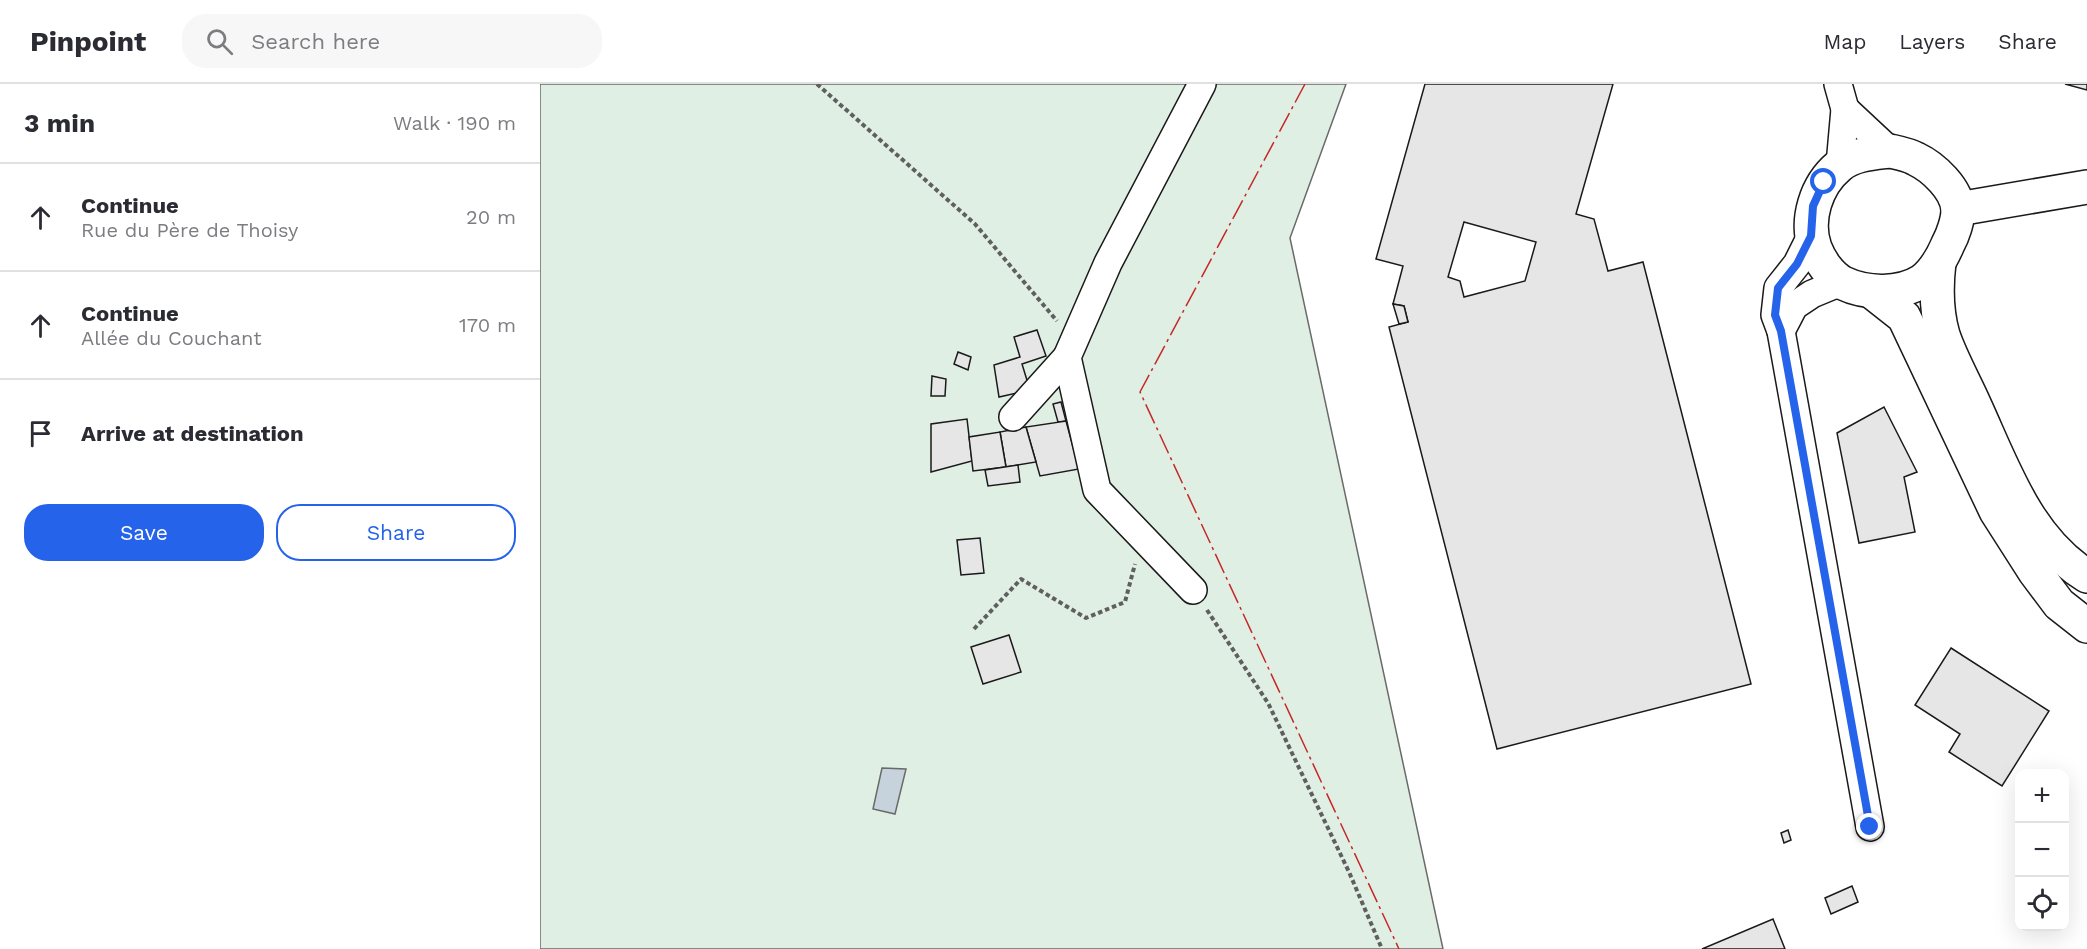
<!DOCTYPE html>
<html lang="en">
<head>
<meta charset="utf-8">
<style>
  :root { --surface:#fff; --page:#f7f7f7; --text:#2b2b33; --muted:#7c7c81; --line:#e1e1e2; --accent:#2563eb }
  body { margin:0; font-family:"Work Sans",sans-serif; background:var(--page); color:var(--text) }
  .controls { position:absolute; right:18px; bottom:18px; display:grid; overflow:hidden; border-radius:12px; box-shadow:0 6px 24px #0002 }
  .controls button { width:54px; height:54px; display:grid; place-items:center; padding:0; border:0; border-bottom:2px solid var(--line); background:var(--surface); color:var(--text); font:30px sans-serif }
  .stop { position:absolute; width:18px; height:18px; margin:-14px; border:4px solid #2563eb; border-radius:50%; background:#fff }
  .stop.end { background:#2563eb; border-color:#fff; box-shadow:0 2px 6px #0008 }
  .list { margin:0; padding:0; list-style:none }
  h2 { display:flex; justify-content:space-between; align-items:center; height:78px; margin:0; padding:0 24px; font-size:26px }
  h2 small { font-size:20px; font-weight:400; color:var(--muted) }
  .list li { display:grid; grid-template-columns:39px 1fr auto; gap:18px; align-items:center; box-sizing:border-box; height:108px; padding:0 24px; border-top:2px solid var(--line) }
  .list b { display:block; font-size:22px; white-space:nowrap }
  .list p { margin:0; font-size:20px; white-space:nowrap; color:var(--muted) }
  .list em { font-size:20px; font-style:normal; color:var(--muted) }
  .actions { display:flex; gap:12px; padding:18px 24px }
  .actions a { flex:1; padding:14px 0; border:2px solid var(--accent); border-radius:24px; text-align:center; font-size:21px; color:var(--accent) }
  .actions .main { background:var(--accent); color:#fff }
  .icon { flex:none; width:33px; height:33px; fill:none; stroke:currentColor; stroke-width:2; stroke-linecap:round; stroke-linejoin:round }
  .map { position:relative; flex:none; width:1547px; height:865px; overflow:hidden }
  header { display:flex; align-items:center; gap:36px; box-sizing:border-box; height:84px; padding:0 30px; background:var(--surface); border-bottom:2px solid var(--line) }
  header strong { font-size:28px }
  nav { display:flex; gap:33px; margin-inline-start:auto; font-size:21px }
  .search { width:420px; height:54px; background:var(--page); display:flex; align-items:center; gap:15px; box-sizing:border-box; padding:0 21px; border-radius:24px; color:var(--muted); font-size:22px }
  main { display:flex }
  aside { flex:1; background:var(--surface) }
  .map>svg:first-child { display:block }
  .green { fill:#e0efe3; stroke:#6a6a6a; stroke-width:1.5 }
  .water { fill:#c6d2dc; stroke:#6a6a6a; stroke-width:1.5 }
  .building { fill:#e6e6e6; stroke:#1a1a1a; stroke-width:1.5; fill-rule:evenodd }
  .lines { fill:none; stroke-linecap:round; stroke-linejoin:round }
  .minor-casing { stroke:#1a1a1a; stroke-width:30 }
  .major-casing { stroke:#1a1a1a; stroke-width:36 }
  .highway-casing { stroke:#1a1a1a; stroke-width:36 }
  .path { stroke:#5f5f5f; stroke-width:4; stroke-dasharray:4.5 3; stroke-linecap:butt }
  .minor { stroke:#fff; stroke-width:27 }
  .major { stroke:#fff; stroke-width:33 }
  .highway { stroke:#fff; stroke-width:33 }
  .power { stroke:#c62828; stroke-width:1.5; stroke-dasharray:21 4.5 3 4.5; stroke-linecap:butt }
  .route { stroke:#2563eb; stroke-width:8 }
</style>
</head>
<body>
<header>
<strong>Pinpoint</strong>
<div class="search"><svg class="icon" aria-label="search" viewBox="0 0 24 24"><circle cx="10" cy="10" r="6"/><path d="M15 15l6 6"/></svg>Search here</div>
<nav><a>Map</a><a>Layers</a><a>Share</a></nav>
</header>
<main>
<aside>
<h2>3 min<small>Walk · 190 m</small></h2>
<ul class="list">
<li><svg class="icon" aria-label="ahead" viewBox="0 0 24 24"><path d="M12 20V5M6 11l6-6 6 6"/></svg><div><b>Continue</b><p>Rue du Père de Thoisy</p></div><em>20 m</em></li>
<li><svg class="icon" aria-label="ahead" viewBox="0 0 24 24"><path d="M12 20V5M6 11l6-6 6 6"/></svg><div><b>Continue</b><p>Allée du Couchant</p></div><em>170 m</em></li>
<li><svg class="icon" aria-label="arrive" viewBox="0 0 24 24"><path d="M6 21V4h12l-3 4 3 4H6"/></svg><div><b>Arrive at destination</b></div></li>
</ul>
<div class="actions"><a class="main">Save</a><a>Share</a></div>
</aside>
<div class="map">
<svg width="1547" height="865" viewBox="0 0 1547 865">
  <rect width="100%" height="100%" fill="#fff"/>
  <!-- green -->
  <polygon class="green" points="0,0 806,0 750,154 903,865 0,865"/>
  <!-- water -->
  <polygon class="water" points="342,684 366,685 355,730 333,725"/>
  <!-- building -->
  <g class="building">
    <path d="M885,0h188l-37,130 18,5 14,52 35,-9 108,422 -254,65 -108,-422 19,-5 -4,-16 -11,-2 10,-38 -27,-7zM924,138l72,20 -11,39 -61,16 -4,-16 -12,-4z"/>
    <polygon points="1525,0 1547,0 1547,6"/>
    <polygon points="853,220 864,222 868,238 859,240"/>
    <polygon points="497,246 506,272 482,280 490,306 459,313 454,281 480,273 474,253"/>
    <polygon points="418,268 431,273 428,286 414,280"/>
    <polygon points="392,292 406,295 405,312 391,312"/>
    <polygon points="521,318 526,337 518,338 513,320"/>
    <polygon points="1344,323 1377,388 1364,393 1375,448 1319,459 1297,349"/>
    <polygon points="427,335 432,377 391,388 391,340"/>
    <polygon points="526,337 539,385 500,392 486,343"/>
    <polygon points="486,343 496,378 466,383 460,348"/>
    <polygon points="460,348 466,383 433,387 429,353"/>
    <polygon points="478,381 480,398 448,402 445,386"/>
    <polygon points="440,454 444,489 421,491 417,456"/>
    <polygon points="469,551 481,588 443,600 431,563"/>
    <polygon points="1411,564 1509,627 1462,702 1409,668 1420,650 1375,621"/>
    <polygon points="1248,746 1251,756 1244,759 1241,749"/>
    <polygon points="1312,802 1318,818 1291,830 1285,814"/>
    <polygon points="1233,835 1245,865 1162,865"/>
  </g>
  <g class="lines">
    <!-- minor casing -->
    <g class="minor-casing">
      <g id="minor">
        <polyline points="1298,0 1305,25 1300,81"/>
        <polyline points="1305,25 1350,67"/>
        <polyline points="1271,152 1257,180 1238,204 1235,231 1241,247 1330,743"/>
        <polyline points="1241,247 1254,222 1272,210 1301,198"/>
        <polyline points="473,333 527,273"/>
        <polyline points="653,506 557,406 527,273 568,179 662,0"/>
      </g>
    </g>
    <!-- major casing -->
    <g class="major-casing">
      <g id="major">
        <path d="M1350,67c9,2 19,4 26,8 17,8 41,30 42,51 0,10 -5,25 -10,34 -6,14 -14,28 -26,37 -22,14 -56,13 -79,2 -13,-7 -23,-22 -28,-35 -10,-28 1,-63 24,-82 14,-12 34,-13 51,-15z"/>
        <polyline points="1418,125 1547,103"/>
      </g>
    </g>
    <!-- highway casing -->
    <g class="highway-casing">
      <g id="highway">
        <path d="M1399,178c-3,25 -3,49 4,73 8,24 22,48 32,71 28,61 52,133 112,170"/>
        <polyline points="1331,207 1364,233 1456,427 1495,488 1519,520 1547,542"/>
      </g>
    </g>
    <!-- path -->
    <g class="path">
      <polyline points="277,0 435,140 517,237"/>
      <polyline points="667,526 728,619 809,788 842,865"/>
      <polyline points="434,545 481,495 546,534 585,518 595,480"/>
    </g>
    <!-- minor -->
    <use href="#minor" class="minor"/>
    <!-- major -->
    <use href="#major" class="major"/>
    <!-- highway -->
    <use href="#highway" class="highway"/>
    <!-- power -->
    <polyline class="power" points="765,0 600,308 859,865"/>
  </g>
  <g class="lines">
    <!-- route -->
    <polyline class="route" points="1284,98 1273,122 1271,152 1257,180 1238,204 1235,231 1241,247 1330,743"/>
  </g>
</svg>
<div class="controls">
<button>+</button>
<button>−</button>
<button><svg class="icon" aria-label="locate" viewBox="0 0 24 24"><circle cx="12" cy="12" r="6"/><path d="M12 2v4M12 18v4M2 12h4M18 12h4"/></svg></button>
</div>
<div class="stop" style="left:1284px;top:98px"></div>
<div class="stop end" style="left:1330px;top:743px"></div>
</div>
</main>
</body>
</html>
